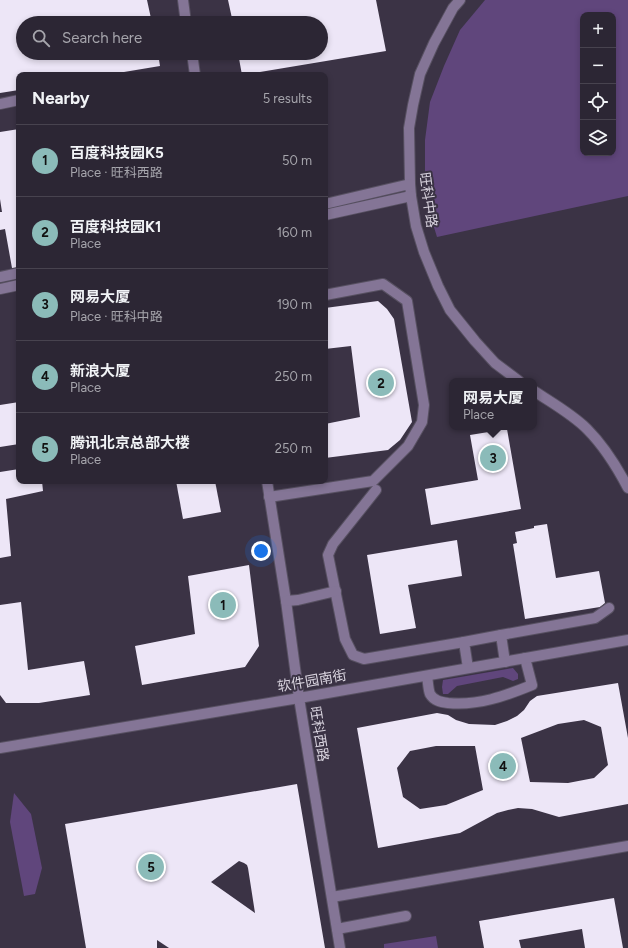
<!DOCTYPE html>
<html lang="en">
<head>
<meta charset="utf-8">
<style>
  :root { --surface:#2c2634; --page:#383240; --text:#f1f3f6; --muted:#a6a5ac; --line:#48434f; --accent:#8bbbb9 }
  body { margin:0; font-family:Figtree,"Noto Sans SC",sans-serif; background:var(--page); color:var(--text) }
  .controls { position:absolute; right:12px; top:12px; display:grid; overflow:hidden; border-radius:8px; box-shadow:0 2px 6px #0003 }
  .controls button { width:36px; height:36px; display:grid; place-items:center; padding:0; border:0; border-bottom:1px solid var(--line); background:var(--surface); color:var(--text); font:20px sans-serif }
  .you { position:absolute; left:261px; top:551px; width:14px; height:14px; margin:-10px; border:3px solid #fff; border-radius:50%; background:#1a73e8; box-shadow:0 0 0 6px #1a73e833 }
  .badge { display:grid; place-items:center; width:26px; height:26px; border-radius:50%; background:var(--accent); color:#111; font-size:13px; font-weight:700 }
  .pin { position:absolute; translate:-50% -50%; border:2px solid #fff; box-shadow:0 1px 4px #0006 }
  .popup { position:absolute; left:449px; top:378px; width:88px; height:52px; box-sizing:border-box; display:grid; place-content:center; border-radius:8px; background:var(--surface); filter:drop-shadow(0 1px 3px #0005); font-size:13px; white-space:nowrap; color:var(--muted) }
  .popup b { font-size:15px; color:var(--text) }
  .popup::after { content:''; position:absolute; left:50%; top:100%; margin-left:-8px; border:8px solid transparent; border-top-color:var(--surface) }
  .list { margin:0; padding:0; list-style:none }
  h2 { display:flex; justify-content:space-between; align-items:center; height:52px; margin:0; padding:0 16px; font-size:17px }
  h2 small { font-size:13px; font-weight:400; color:var(--muted) }
  .list li { display:grid; grid-template-columns:26px 1fr auto; gap:12px; align-items:center; box-sizing:border-box; height:72px; padding:0 16px; border-top:1px solid var(--line) }
  .list b { display:block; font-size:15px; white-space:nowrap }
  .list p { margin:0; font-size:13px; white-space:nowrap; color:var(--muted) }
  .list em { font-size:13px; font-style:normal; color:var(--muted) }
  .icon { flex:none; width:22px; height:22px; fill:none; stroke:currentColor; stroke-width:2; stroke-linecap:round; stroke-linejoin:round }
  .map { position:relative; flex:none; width:628px; height:948px; overflow:hidden }
  .search { position:absolute; background:var(--surface); box-shadow:0 2px 6px #0003; left:16px; top:16px; width:312px; height:44px; display:flex; align-items:center; gap:10px; box-sizing:border-box; padding:0 14px; border-radius:22px; color:var(--muted); font-size:15px }
  .panel { position:absolute; background:var(--surface); box-shadow:0 2px 6px #0003; left:16px; top:72px; width:312px; height:412px; border-radius:8px }
  .map>svg:first-child { display:block }
  .green { fill:#60467c; fill-rule:evenodd }
  .building { fill:#ede6f7; fill-rule:evenodd }
  .lines { fill:none; stroke-linecap:round; stroke-linejoin:round }
  .minor-casing { stroke:#575061; stroke-width:12 }
  .minor { stroke:#847596; stroke-width:10 }
  .labels { text-anchor:middle; dominant-baseline:central; stroke-width:4; stroke-linejoin:round; paint-order:stroke }
  .street-label { font-size:14px; fill:#d8d3de; stroke:#3b3345 }
</style>
</head>
<body>
<div class="map">
<svg width="628" height="948" viewBox="0 0 628 948">
  <rect width="100%" height="100%" fill="#3b3345"/>
  <!-- green -->
  <g class="green">
    <path d="M485,0h143v196l-191,41 -8,-26 -4,-36v-35l5,-38 14,-36 16,-36zM583,15h30v138h-30z"/>
    <polygon points="513,668 518,674 518,679 513,681 503,677 457,686 448,694 443,694 442,687 443,680"/>
    <polygon points="14,793 31,814 42,868 35,894 24,896 10,822"/>
    <polygon points="436,936 438,948 384,948 384,944"/>
  </g>
  <!-- building -->
  <g class="building">
    <polygon points="0,0 147,0 152,23 23,23 23,53 158,53 160,66 106,75 19,75 19,90 0,93"/>
    <polygon points="228,0 376,0 386,51 242,75 238,53 321,53 321,23 233,23"/>
    <polygon points="19,129 19,267 12,268 5,229 0,230 0,212 2,212 0,199 0,132"/>
    <polygon points="378,301 387,309 394,319 412,422 400,440 388,450 325,458 325,424 360,417 351,346 325,349 325,308"/>
    <polygon points="19,402 19,444 0,447 0,405"/>
    <polygon points="507,429 521,509 431,525 425,489 478,480 470,435"/>
    <polygon points="19,469 19,481 42,481 43,491 6,499 11,556 0,558 0,472"/>
    <polygon points="176,481 215,481 221,512 183,519"/>
    <polygon points="547,524 556,578 599,571 605,603 600,607 525,619 513,544 517,543 515,532 534,528 534,526"/>
    <polygon points="457,540 462,576 408,585 416,628 380,634 367,555"/>
    <polygon points="249,565 259,646 245,667 142,685 135,646 195,634 188,576"/>
    <polygon points="21,602 28,670 84,661 90,695 39,703 6,703 0,695 0,605"/>
    <path d="M618,683l10,55v66l-69,13 -27,-8 -14,-1 -10,2 -11,3 -37,20 -82,15 -21,-120 80,-15 11,2 8,5 13,4 26,1 12,-4 10,-5 7,-6 6,-9 7,-5zM584,720l17,7 7,38 -14,13 -26,5 -38,-1 -9,-44 37,-14zM436,746h39l8,44 -37,15 -26,4 -17,-12 -6,-29 13,-17z"/>
    <path d="M297,784l28,164h-156l-12,-8v8h-71l-21,-124zM239,861l5,2 3,2 1,3 7,45 -44,-31z"/>
    <polygon points="614,898 623,948 585,948 582,929 519,940 521,948 484,948 479,921"/>
  </g>
  <g class="lines">
    <!-- minor casing -->
    <g class="minor-casing">
      <g id="minor">
        <polyline points="183,0 186,23"/>
        <polyline points="460,0 453,8 434,43 420,74 413,105 409,128 410,184 411,196 416,226 424,252 438,286 450,310 475,341 495,363 519,381"/>
        <polyline points="192,53 195,75"/>
        <polyline points="0,104 19,100"/>
        <polyline points="325,204 410,184"/>
        <polyline points="325,215 411,196"/>
        <polyline points="0,277 19,273"/>
        <polyline points="0,289 19,285"/>
        <path d="M534,391c18,12 38,23 53,38 17,17 30,38 41,59"/>
        <polyline points="267,481 286,601 299,698 340,948"/>
        <polyline points="376,490 333,544 328,555 345,639 353,655 364,659 464,642"/>
        <polyline points="269,497 373,481 408,446 422,422 424,405 407,301 383,284 325,295"/>
        <polyline points="286,601 298,600 336,591"/>
        <polyline points="501,635 595,618 609,608"/>
        <polyline points="468,668 464,642 501,635 505,662"/>
        <path d="M427,676c1,5 1,13 3,18 4,7 11,8 18,9 30,3 57,-7 84,-18l-7,-27"/>
        <polyline points="0,748 299,698 628,640"/>
        <polyline points="332,897 628,846"/>
        <polyline points="337,929 406,916"/>
      </g>
    </g>
    <!-- minor -->
    <use href="#minor" class="minor"/>
  </g>
  <g class="labels">
    <!-- street labels -->
    <g class="street-label">
      <text transform="translate(428 200) rotate(82)">旺科中路</text>
      <text transform="translate(312 681) rotate(-10)">软件园南街</text>
      <text transform="translate(319 734) rotate(81)">旺科西路</text>
    </g>
  </g>
</svg>
<div class="controls">
<button>+</button>
<button>−</button>
<button><svg class="icon" aria-label="locate" viewBox="0 0 24 24"><circle cx="12" cy="12" r="6"/><path d="M12 2v4M12 18v4M2 12h4M18 12h4"/></svg></button>
<button><svg class="icon" aria-label="layers" viewBox="0 0 24 24"><path d="M12 4l9 5-9 5-9-5zM3 14l9 5 9-5"/></svg></button>
</div>
<div class="you"></div>
<div class="pin badge" style="left:223px;top:605px">1</div>
<div class="pin badge" style="left:381px;top:383px">2</div>
<div class="pin badge" style="left:493px;top:458px">3</div>
<div class="popup"><b>网易大厦</b>Place</div>
<div class="pin badge" style="left:503px;top:766px">4</div>
<div class="pin badge" style="left:151px;top:867px">5</div>
<div class="search"><svg class="icon" aria-label="search" viewBox="0 0 24 24"><circle cx="10" cy="10" r="6"/><path d="M15 15l6 6"/></svg>Search here</div>
<section class="panel">
<h2>Nearby<small>5 results</small></h2>
<ul class="list">
<li><span class="badge">1</span><div><b>百度科技园K5</b><p>Place · 旺科西路</p></div><em>50 m</em></li>
<li><span class="badge">2</span><div><b>百度科技园K1</b><p>Place</p></div><em>160 m</em></li>
<li><span class="badge">3</span><div><b>网易大厦</b><p>Place · 旺科中路</p></div><em>190 m</em></li>
<li><span class="badge">4</span><div><b>新浪大厦</b><p>Place</p></div><em>250 m</em></li>
<li><span class="badge">5</span><div><b>腾讯北京总部大楼</b><p>Place</p></div><em>250 m</em></li>
</ul>
</section>
</div>
</body>
</html>
